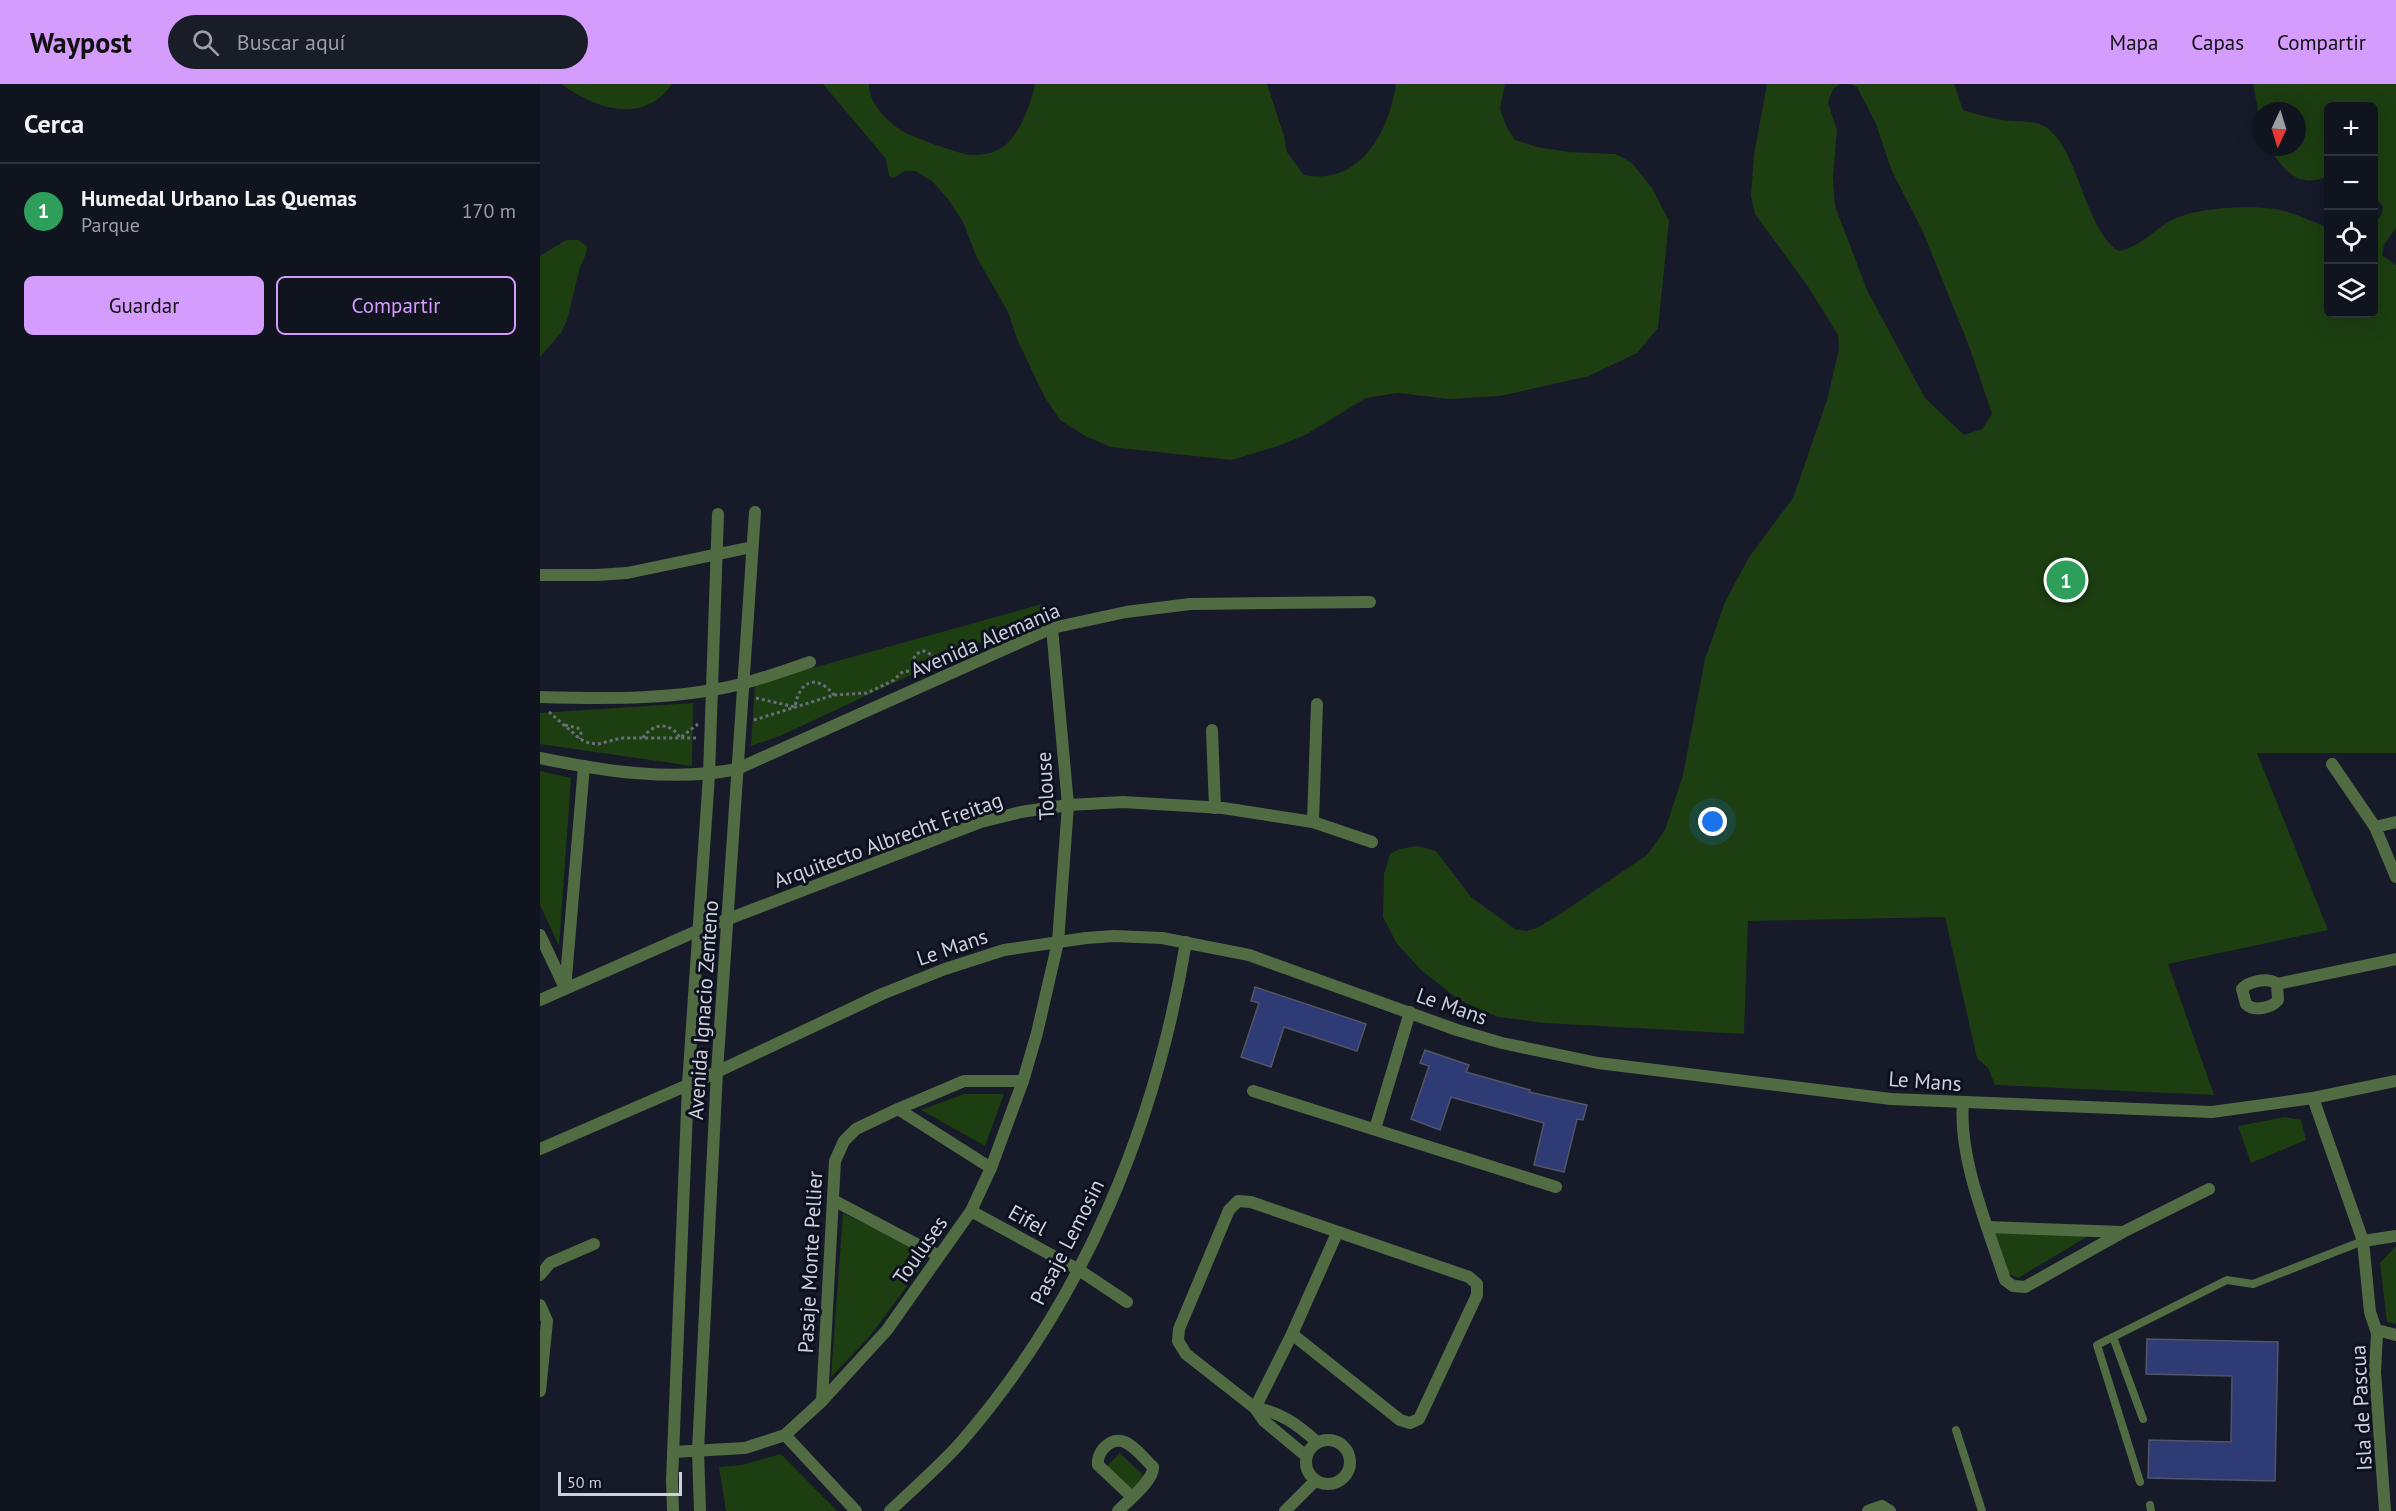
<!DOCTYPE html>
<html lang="es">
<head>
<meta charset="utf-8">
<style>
  :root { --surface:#10141f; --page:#191d28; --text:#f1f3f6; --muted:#9c9ea4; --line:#30333d; --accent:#d49cfc }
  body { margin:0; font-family:"PT Sans",sans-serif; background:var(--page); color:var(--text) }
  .controls { position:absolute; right:18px; top:18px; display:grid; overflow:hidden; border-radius:9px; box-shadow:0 6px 24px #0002 }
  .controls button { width:54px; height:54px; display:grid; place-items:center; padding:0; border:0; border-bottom:2px solid var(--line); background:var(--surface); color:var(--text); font:30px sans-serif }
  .compass { position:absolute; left:1712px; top:18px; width:54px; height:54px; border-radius:50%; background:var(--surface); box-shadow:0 6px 24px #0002; rotate:184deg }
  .scale { position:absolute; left:18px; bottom:15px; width:124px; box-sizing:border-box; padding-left:6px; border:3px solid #cdd1db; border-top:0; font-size:16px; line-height:21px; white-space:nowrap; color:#cdd1db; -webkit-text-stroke:4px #0d111f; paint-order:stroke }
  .you { position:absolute; left:1173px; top:738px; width:21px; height:21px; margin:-15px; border:4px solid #fff; border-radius:50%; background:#1a73e8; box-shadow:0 0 0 9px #1a73e833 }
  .badge { display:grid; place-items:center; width:39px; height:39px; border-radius:50%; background:var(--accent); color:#fff; font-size:20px; font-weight:700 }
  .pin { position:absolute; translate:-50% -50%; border:3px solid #fff; box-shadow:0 2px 6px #0006 }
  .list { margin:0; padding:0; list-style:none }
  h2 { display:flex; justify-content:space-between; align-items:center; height:78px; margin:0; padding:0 24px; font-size:26px }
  h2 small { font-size:20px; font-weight:400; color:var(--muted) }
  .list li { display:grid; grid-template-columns:39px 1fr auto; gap:18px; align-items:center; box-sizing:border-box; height:96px; padding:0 24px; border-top:2px solid var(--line) }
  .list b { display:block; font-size:22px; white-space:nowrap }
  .list p { margin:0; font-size:20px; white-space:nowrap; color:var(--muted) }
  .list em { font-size:20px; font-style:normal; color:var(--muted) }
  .actions { display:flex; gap:12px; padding:18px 24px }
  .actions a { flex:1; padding:14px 0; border:2px solid var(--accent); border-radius:9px; text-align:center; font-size:21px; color:var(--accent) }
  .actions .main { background:var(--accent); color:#111 }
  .icon { flex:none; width:33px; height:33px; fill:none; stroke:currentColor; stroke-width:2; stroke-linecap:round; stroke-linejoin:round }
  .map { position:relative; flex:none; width:1856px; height:1427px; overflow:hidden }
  header { display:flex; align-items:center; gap:36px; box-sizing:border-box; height:84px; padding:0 30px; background:var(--accent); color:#111 }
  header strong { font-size:28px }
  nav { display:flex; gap:33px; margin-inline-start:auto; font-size:21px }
  .search { width:420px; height:54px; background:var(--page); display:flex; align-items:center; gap:15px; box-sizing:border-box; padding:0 21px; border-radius:33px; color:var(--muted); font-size:22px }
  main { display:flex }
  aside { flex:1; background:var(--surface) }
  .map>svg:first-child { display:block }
  .green { fill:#1c3e11 }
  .building { fill:#2f3b74; stroke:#505567; stroke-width:1.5 }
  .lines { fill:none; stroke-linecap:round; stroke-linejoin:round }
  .path { stroke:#6a6e7b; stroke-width:3; stroke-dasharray:3 3; stroke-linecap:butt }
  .service { stroke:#516c42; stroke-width:8 }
  .minor { stroke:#516c42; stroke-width:12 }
  .labels { text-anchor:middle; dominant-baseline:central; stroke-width:6; stroke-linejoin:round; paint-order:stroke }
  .street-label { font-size:21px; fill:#cdd1db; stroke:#0d111f }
</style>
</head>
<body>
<header>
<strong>Waypost</strong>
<div class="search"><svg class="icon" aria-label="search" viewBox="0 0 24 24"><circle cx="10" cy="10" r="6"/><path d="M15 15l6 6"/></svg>Buscar aquí</div>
<nav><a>Mapa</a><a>Capas</a><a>Compartir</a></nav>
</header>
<main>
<aside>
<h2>Cerca<small></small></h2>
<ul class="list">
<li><span class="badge" style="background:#2e9e5b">1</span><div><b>Humedal Urbano Las Quemas</b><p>Parque</p></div><em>170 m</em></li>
</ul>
<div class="actions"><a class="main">Guardar</a><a>Compartir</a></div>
</aside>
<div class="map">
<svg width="1856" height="1427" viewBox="0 0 1856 1427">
  <rect width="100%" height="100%" fill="#161a29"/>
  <!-- green -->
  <g class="green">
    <path d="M21,0h111c-4,5 -8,11 -13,14 -30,24 -72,5 -98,-14z"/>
    <path d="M283,0h46c-1,18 18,38 33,47 10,6 58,23 69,24 9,0 19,-1 27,-5 21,-11 32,-44 37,-66h232l17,52 3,16 17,23c56,11 85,-43 92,-91h109l-5,24 6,18 9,14 22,7 32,5 47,2 16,9 20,25 17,33 -11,107 -21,25 -48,23 -89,20 -51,3 -51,-6 -32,5 -61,37 -27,11 -46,14 -121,-13 -24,-10 -27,-17 -16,-24 -27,-57 -9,-27 -31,-54 -14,-36 -15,-23 -16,-18 -17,-10h-10l-11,7 -5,-2 -3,-17z"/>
    <path d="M1227,0h73l-7,5 -5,14 9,27 -4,47 2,29 32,84 58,108 39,37 18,-6 10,-15 -23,-68 -46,-114 -32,-63 -15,-45 -19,-37 -7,-3h104l9,26c13,4 27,8 40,10 12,2 31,0 41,6 35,21 38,98 74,125 22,-3 37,-23 56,-32 25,-12 75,-14 102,-10 19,4 35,12 52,19v86h46v-89l7,-10 2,-8 -9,-12v-89h-46v70c-29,14 -45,-6 -59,-29h28v-36h-36v15l-8,-42h143v144l-12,17 -2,10 14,10v488h-139l71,177 -160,34 46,131 -219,-10 -7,-17 -11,-10 -32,-141 -197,4 -4,113 -199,-11 -47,-6 -39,-17 -38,-30 -24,-26 -14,-27 1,-43 6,-20 9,-5 18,-3 19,5 35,46 44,32 11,2 11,-3 23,-14 87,-59 18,-25 18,-55 22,-116 20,-57 24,-45 44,-59 34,-98 12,-51 -1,-14 -29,-47 -54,-74 -4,-18 3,-41z"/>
    <polygon points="26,156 38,156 47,162 46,170 40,183 27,236 21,249 0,273 0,172"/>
    <polygon points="502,520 504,529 240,652 211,662 215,600"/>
    <polygon points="153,619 152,682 0,660 0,629"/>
    <polygon points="0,687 31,694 19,862 0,821"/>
    <polygon points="424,1010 464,1010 445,1062 381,1026"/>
    <polygon points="1745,1033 1761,1036 1766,1056 1711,1079 1698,1042"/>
    <polygon points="303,1129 389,1172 331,1251 291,1293"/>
    <polygon points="1454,1148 1550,1151 1478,1194 1468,1189"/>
    <polygon points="1856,1162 1856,1240 1847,1238 1840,1179"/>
    <polygon points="580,1369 605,1393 589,1409 564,1385"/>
    <polygon points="241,1370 297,1427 186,1427 179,1383 202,1381"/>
  </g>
  <!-- building -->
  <g class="building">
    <polygon points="715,903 826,940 817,967 744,943 731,983 701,973 719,919 711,917"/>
    <polygon points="885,966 929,981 926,988 990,1006 989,1008 1047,1021 1043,1036 1037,1035 1024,1088 994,1081 1004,1039 911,1013 900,1046 871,1035 889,982 880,979"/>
    <polygon points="1607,1255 1738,1258 1735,1397 1608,1394 1609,1356 1691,1358 1692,1292 1606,1290"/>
  </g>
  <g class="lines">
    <!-- path -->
    <g class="path">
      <path d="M216,614l39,9c4,-26 21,-34 39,-12"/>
      <polyline points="9,628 40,655 49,659 58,660 81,654 156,654"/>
      <path d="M214,636l80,-25 33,-2 27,-13 7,-7 14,-4 19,-13 -10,-5c-11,2 -12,9 -9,18"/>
      <polyline points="25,641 38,644 41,649 40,655"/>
      <path d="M103,654c10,-16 28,-16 37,0l18,-14"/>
    </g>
    <!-- service -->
    <g class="service">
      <polyline points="1573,1253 1603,1335"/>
      <polyline points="1416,1346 1442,1427"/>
      <polyline points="1600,1398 1557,1261 1687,1196 1713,1200 1823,1157"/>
      <polyline points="1610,1421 1611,1427"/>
    </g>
    <!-- minor -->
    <g class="minor">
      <polyline points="0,491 57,491 87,489 212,463"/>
      <path d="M0,613c66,2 141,3 205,-14 22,-6 44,-14 65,-21"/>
      <polyline points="672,646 675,724"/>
      <path d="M0,674c63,13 134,24 197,11l315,-141 74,-16 64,-8 180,-2"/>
      <polyline points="1792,680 1835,743 1856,793"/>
      <polyline points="773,738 777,620"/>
      <polyline points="1835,743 1856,738"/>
      <polyline points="0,851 25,904"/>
      <path d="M1737,900l1,16c-6,8 -24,12 -32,4l-4,-15c7,-8 26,-12 35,-5l119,-25"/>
      <polyline points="25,905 44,682"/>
      <polyline points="0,916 157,847 441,738 481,728 528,721 583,718 683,724 773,738 832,758"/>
      <polyline points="713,1007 1016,1103"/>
      <polyline points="1773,1014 1823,1157 1830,1228 1837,1249 1835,1288 1845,1427"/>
      <path d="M1423,1019c-5,54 25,125 42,177l8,6 12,1 98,-55 86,-43"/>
      <polyline points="358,1025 451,1084"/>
      <polyline points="835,1045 870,928"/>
      <polyline points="0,1065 164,994 342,910 405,885 464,866 546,854 574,852 622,854 709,871 917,946 962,959 1058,979 1351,1015 1672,1028 1773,1014 1856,997"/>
      <polyline points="293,1116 399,1172"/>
      <polyline points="431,1127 539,1186 587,1218"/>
      <polyline points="1448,1143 1582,1148"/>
      <polyline points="1823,1157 1856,1152"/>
      <polyline points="0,1191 10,1179 54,1160"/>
      <polyline points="0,1221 7,1237 0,1307"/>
      <polyline points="1837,1249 1841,1247 1856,1251"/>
      <polyline points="752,1250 797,1149"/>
      <polyline points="282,1317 295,1077 304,1057 316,1045 358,1025 424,997 483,997"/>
      <polyline points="715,1324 752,1250 860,1336 870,1339 879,1335 937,1211 937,1200 929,1193 711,1118 698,1117 689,1126 639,1245 638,1257 646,1270 715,1324 724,1337 766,1372"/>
      <path d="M715,1324c26,4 43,17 62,34"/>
      <polyline points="245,1351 316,1427"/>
      <circle cx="788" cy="1378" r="22"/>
      <polyline points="133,1368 205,1364 245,1351 282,1317 347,1246 431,1127 451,1084 483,997 497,949 518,858 528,721 512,544"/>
      <polyline points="133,1427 132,1396 148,1001 169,691 178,430"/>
      <polyline points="160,1427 158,1367 177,988 215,428"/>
      <path d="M350,1427c24,-23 50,-45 72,-70 122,-141 194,-316 224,-499"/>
      <path d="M578,1427c10,-10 36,-31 35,-44 -14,-13 -30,-39 -49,-19 -4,4 -7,11 -6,17l34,32"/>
      <polyline points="745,1427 775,1397"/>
      <polyline points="1328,1427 1342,1422 1350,1427"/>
    </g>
  </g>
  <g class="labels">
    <!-- street labels -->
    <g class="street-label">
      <text transform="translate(445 556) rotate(-23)">Avenida Alemania</text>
      <text transform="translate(505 702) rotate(-93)">Tolouse</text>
      <text transform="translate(348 756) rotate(-20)">Arquitecto Albrecht Freitag</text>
      <text transform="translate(412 863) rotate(-19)">Le Mans</text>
      <text transform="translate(912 922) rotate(19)">Le Mans</text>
      <text transform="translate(163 926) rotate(-86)">Avenida Ignacio Zenteno</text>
      <text transform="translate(1385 997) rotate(4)">Le Mans</text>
      <text transform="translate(488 1136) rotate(29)">Eifel</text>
      <text transform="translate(527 1158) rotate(-63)">Pasaje Lemosin</text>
      <text transform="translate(380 1166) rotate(-55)">Touluses</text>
      <text transform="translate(270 1178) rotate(-87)">Pasaje Monte Pellier</text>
      <text transform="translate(1821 1324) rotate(-93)">Isla de Pascua</text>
    </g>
  </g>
</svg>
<div class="controls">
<button>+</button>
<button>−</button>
<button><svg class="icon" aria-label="locate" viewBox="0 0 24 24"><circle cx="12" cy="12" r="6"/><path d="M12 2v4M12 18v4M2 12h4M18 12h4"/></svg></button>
<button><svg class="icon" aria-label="layers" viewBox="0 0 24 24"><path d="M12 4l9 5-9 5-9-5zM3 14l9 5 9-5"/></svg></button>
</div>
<svg class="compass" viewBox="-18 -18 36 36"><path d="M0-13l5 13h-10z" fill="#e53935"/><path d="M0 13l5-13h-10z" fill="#9c9ea4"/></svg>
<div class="scale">50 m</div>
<div class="you"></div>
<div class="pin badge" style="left:1526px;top:496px;background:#2e9e5b">1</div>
</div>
</main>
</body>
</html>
